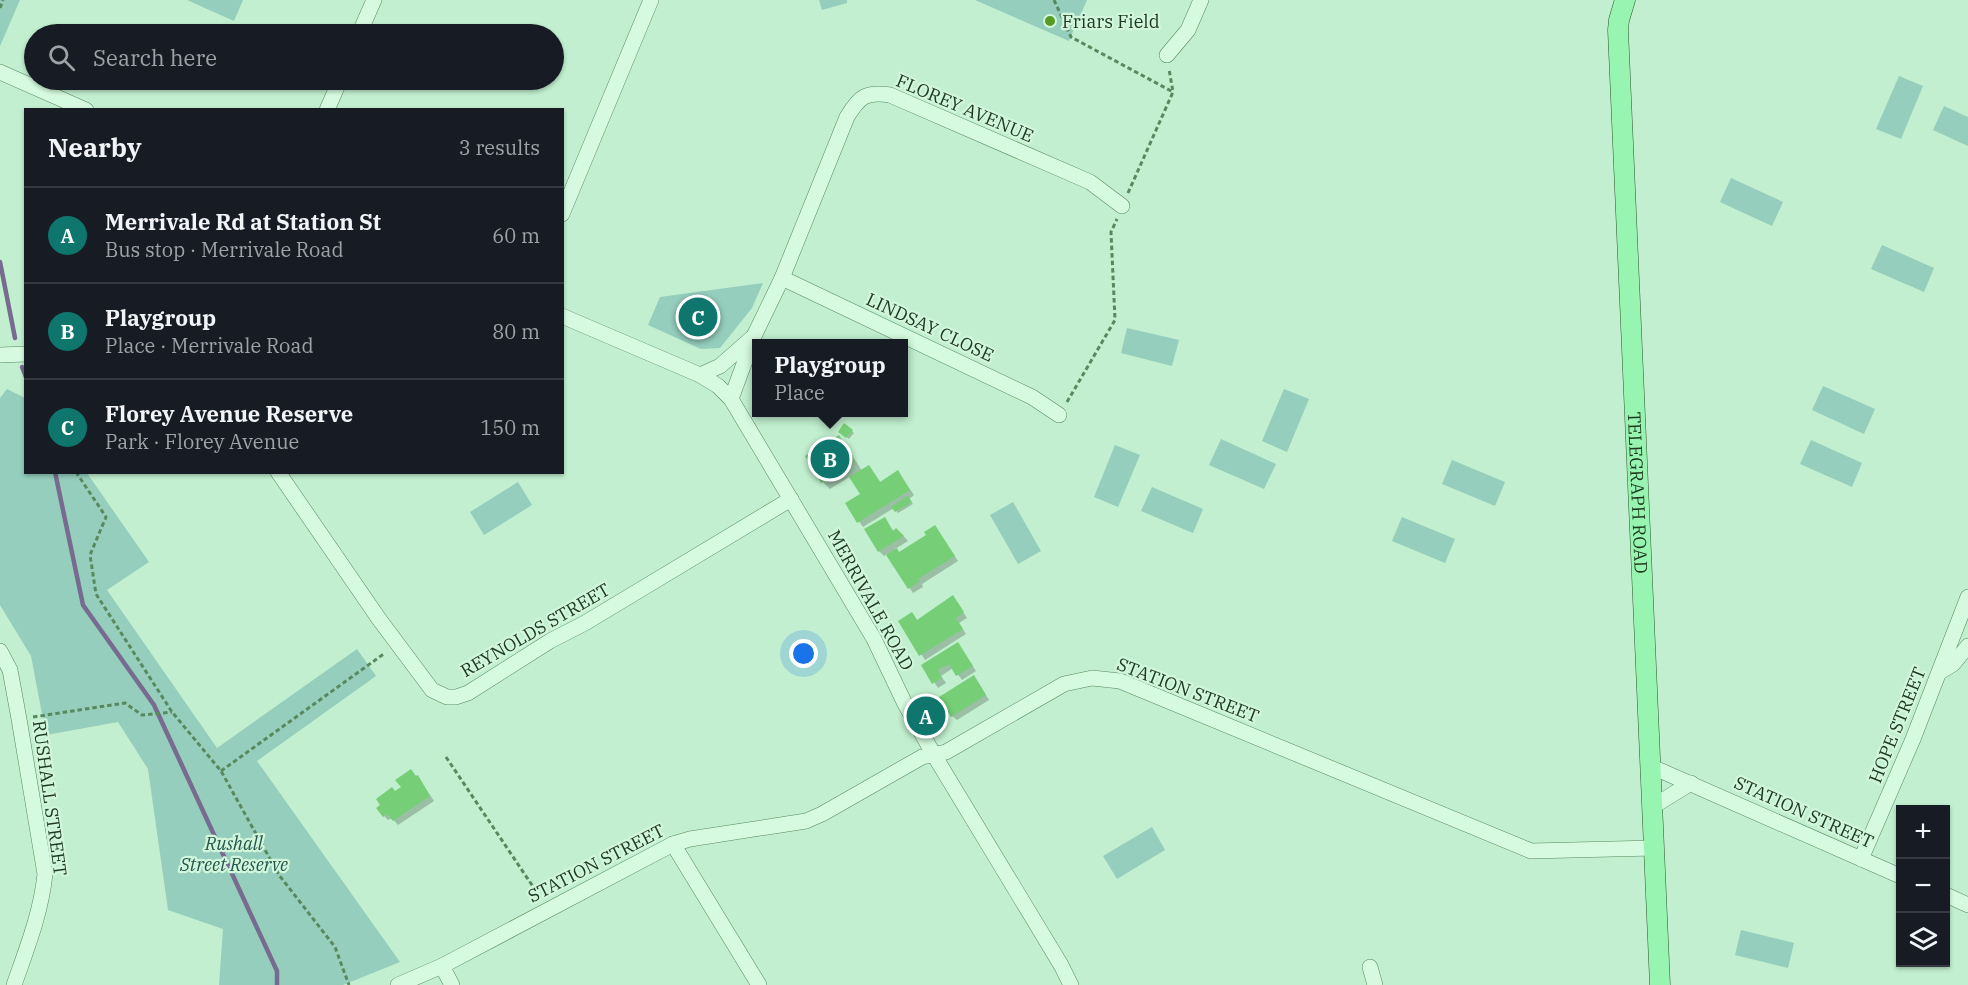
<!DOCTYPE html>
<html lang="en">
<head>
<meta charset="utf-8">
<style>
  :root { --surface:#171b24; --page:#20242c; --text:#f1f3f6; --muted:#9ea1a6; --line:#363941; --accent:#0f766e }
  body { margin:0; font-family:"IBM Plex Serif",serif; background:var(--page); color:var(--text) }
  .controls { position:absolute; right:18px; bottom:18px; display:grid; overflow:hidden; border-radius:0px; box-shadow:0 2px 4px #0004 }
  .controls button { width:54px; height:54px; display:grid; place-items:center; padding:0; border:0; border-bottom:2px solid var(--line); background:var(--surface); color:var(--text); font:30px sans-serif }
  .you { position:absolute; left:804px; top:654px; width:21px; height:21px; margin:-15px; border:4px solid #fff; border-radius:50%; background:#1a73e8; box-shadow:0 0 0 9px #1a73e833 }
  .badge { display:grid; place-items:center; width:39px; height:39px; border-radius:50%; background:var(--accent); color:#fff; font-size:20px; font-weight:700 }
  .pin { position:absolute; translate:-50% -50%; border:3px solid #fff; box-shadow:0 2px 6px #0006 }
  .popup { position:absolute; left:752px; top:339px; width:156px; height:78px; box-sizing:border-box; display:grid; place-content:center; border-radius:0px; background:var(--surface); filter:drop-shadow(0 2px 4px #0005); font-size:20px; white-space:nowrap; color:var(--muted) }
  .popup b { font-size:22px; color:var(--text) }
  .popup::after { content:''; position:absolute; left:50%; top:100%; margin-left:-12px; border:12px solid transparent; border-top-color:var(--surface) }
  .list { margin:0; padding:0; list-style:none }
  h2 { display:flex; justify-content:space-between; align-items:center; height:78px; margin:0; padding:0 24px; font-size:26px }
  h2 small { font-size:20px; font-weight:400; color:var(--muted) }
  .list li { display:grid; grid-template-columns:39px 1fr auto; gap:18px; align-items:center; box-sizing:border-box; height:96px; padding:0 24px; border-top:2px solid var(--line) }
  .list b { display:block; font-size:22px; white-space:nowrap }
  .list p { margin:0; font-size:20px; white-space:nowrap; color:var(--muted) }
  .list em { font-size:20px; font-style:normal; color:var(--muted) }
  .icon { flex:none; width:33px; height:33px; fill:none; stroke:currentColor; stroke-width:2; stroke-linecap:round; stroke-linejoin:round }
  .map { position:relative; flex:none; width:1968px; height:985px; overflow:hidden }
  .search { position:absolute; background:var(--surface); box-shadow:0 2px 4px #0004; left:24px; top:24px; width:540px; height:66px; display:flex; align-items:center; gap:15px; box-sizing:border-box; padding:0 21px; border-radius:33px; color:var(--muted); font-size:22px }
  .panel { position:absolute; background:var(--surface); box-shadow:0 2px 4px #0004; left:24px; top:108px; width:540px; height:366px; border-radius:0px }
  .map>svg:first-child { display:block }
  .green { fill:#95cebd }
  .shadow { fill:#0003 }
  .lines { fill:none; stroke-linecap:round; stroke-linejoin:round }
  .stream { stroke:#776b90; stroke-width:4.5 }
  .building { fill:#76cf76 }
  .minor-casing { stroke:#58895e; stroke-width:16 }
  .major-casing { stroke:#2d572f; stroke-width:21 }
  .path { stroke:#58895e; stroke-width:3; stroke-dasharray:4.5 3; stroke-linecap:butt }
  .minor { stroke:#d5fadf; stroke-width:15 }
  .major { stroke:#98f4b1; stroke-width:20 }
  .poi-dot { fill:#579a26; stroke:#d1f6dc; stroke-width:2 }
  .labels { text-anchor:middle; dominant-baseline:central; stroke-width:4.5; stroke-linejoin:round; paint-order:stroke }
  .poi-label { font-size:18px; fill:#1d391f; stroke:#d1f6dc; text-anchor:start }
  .street-label { font-size:18px; fill:#1d391f; stroke:#d1f6dc }
  .park-label { font-size:18px; font-style:italic; fill:#23564d; stroke:#d1f6dc }
</style>
</head>
<body>
<div class="map">
<svg width="1968" height="985" viewBox="0 0 1968 985">
  <rect width="100%" height="100%" fill="#c1efcf"/>
  <!-- green -->
  <g class="green">
    <polygon points="0,0 20,0 0,46"/>
    <polygon points="187,0 243,0 234,21"/>
    <polygon points="819,0 847,0 847,3 822,10"/>
    <polygon points="975,0 1087,0 1069,41"/>
    <polygon points="1899,76 1923,86 1901,139 1876,129"/>
    <polygon points="1944,106 1968,117 1968,146 1933,130"/>
    <polygon points="1731,178 1783,202 1772,226 1720,202"/>
    <polygon points="1882,245 1934,268 1924,292 1871,269"/>
    <polygon points="763,283 752,308 720,348 701,349 648,325 660,297"/>
    <polygon points="1127,328 1179,340 1172,366 1121,353"/>
    <polygon points="1823,386 1875,409 1864,434 1812,410"/>
    <polygon points="7,389 25,398 26,472 87,473 149,562 107,590 217,748 357,649 376,676 257,761 400,962 343,985 219,985 223,929 168,910 148,769 118,722 46,735 31,656 0,605 0,398"/>
    <polygon points="1284,389 1309,399 1287,452 1262,441"/>
    <polygon points="1221,439 1276,464 1264,489 1209,465"/>
    <polygon points="1811,440 1862,463 1852,487 1800,464"/>
    <polygon points="1115,445 1140,455 1118,507 1094,497"/>
    <polygon points="1452,460 1505,482 1495,506 1442,484"/>
    <polygon points="518,482 532,505 484,535 470,512"/>
    <polygon points="1152,487 1203,509 1193,533 1141,511"/>
    <polygon points="1013,502 1041,551 1018,564 990,515"/>
    <polygon points="1402,517 1455,539 1445,563 1392,541"/>
    <polygon points="1152,827 1165,850 1117,879 1103,856"/>
    <polygon points="1741,930 1794,943 1788,968 1735,955"/>
  </g>
  <!-- shadow -->
  <g class="shadow">
    <polygon points="852,431 854,433 849,439 840,432"/>
    <polygon points="838,437 846,445 862,471 869,466 881,483 898,472 914,495 909,499 913,504 898,513 894,508 863,527 847,504 862,495 851,476 830,489 823,482"/>
    <polygon points="884,519 894,532 901,533 908,541 895,549 899,553 928,535 935,527 958,561 922,584 923,587 913,593 887,554 884,556 879,551 867,530"/>
    <polygon points="953,597 967,618 959,623 966,634 925,660 900,621 912,613 918,621"/>
    <polygon points="958,644 976,671 962,680 953,668 941,676 946,683 938,688 923,665"/>
    <polygon points="978,682 989,700 957,720 952,716"/>
    <polygon points="418,777 434,801 398,825 392,818 388,820 384,816 396,793"/>
  </g>
  <g class="lines">
    <!-- stream -->
    <g class="stream">
      <polyline points="0,262 15,338"/>
      <polyline points="22,367 26,377"/>
      <polyline points="55,472 83,605 154,705 277,971 277,985"/>
    </g>
  </g>
  <!-- building -->
  <g class="building">
    <polygon points="844,423 853,430 846,438 838,432"/>
    <polygon points="839,435 855,462 821,483 805,456"/>
    <polygon points="869,465 880,482 898,470 910,490 857,523 845,503 860,494 849,477"/>
    <polygon points="908,496 912,502 895,512 891,507"/>
    <polygon points="885,517 893,531 896,528 904,536 878,552 864,529"/>
    <polygon points="935,525 955,556 918,579 920,581 908,589 886,555 897,548 899,552 926,535 924,532"/>
    <polygon points="953,595 964,612 956,618 963,629 919,656 898,621 912,612 917,620"/>
    <polygon points="958,642 973,666 956,676 949,664 938,670 942,678 932,684 921,665"/>
    <polygon points="974,675 986,695 951,717 939,697"/>
    <polygon points="411,769 416,776 418,775 430,796 393,821 387,814 383,817 376,808 380,805 376,799 392,787 395,791 401,787 395,780"/>
  </g>
  <g class="lines">
    <!-- minor casing -->
    <g class="minor-casing">
      <g id="minor">
        <polyline points="359,34 374,0"/>
        <polyline points="1167,55 1188,30 1201,0"/>
        <polyline points="0,72 86,110"/>
        <polyline points="327,110 340,80"/>
        <polyline points="562,214 651,0"/>
        <polyline points="782,278 1032,397 1059,415"/>
        <polyline points="562,316 700,375 718,386 731,399 874,639 905,704 934,755 1061,965 1071,985"/>
        <polyline points="0,355 26,354"/>
        <polyline points="700,375 720,366 753,337"/>
        <path d="M731,399l24,-65 27,-56 65,-161c12,-20 19,-26 43,-22l200,87 32,24"/>
        <polyline points="278,472 379,619 432,690 447,697 456,697 468,693 550,641 585,623 791,499"/>
        <path d="M0,651l10,19 9,49 26,155c-4,39 -18,74 -31,111"/>
        <polyline points="1940,672 1953,664 1968,646"/>
        <polyline points="1650,766 1900,876"/>
        <polyline points="1652,807 1691,783"/>
        <polyline points="673,844 759,985"/>
        <polyline points="1861,859 1913,739 1968,597"/>
        <polyline points="1946,895 1968,905"/>
        <polyline points="442,966 452,985"/>
        <polyline points="1370,967 1375,985"/>
        <polyline points="398,985 442,966 673,844 690,839 806,821 822,814 922,757 946,752 1064,684 1092,678 1120,681 1531,851 1654,848"/>
      </g>
    </g>
    <!-- major casing -->
    <g class="major-casing">
      <g id="major">
        <path id="s1" d="M1625,0l-6,20 -1,10 42,955"/>
      </g>
    </g>
    <!-- path -->
    <g class="path">
      <polyline points="1054,0 1071,37 1173,92"/>
      <polyline points="0,8 3,0"/>
      <polyline points="1128,193 1173,92 1169,69"/>
      <polyline points="1067,402 1115,320 1111,232 1117,219"/>
      <polyline points="76,472 106,517 90,555 96,594 172,712 221,771 279,875 335,947 349,985"/>
      <polyline points="33,717 125,703 142,715 172,712"/>
      <polyline points="446,757 540,897"/>
      <polyline points="221,771 385,653"/>
    </g>
    <!-- minor -->
    <use href="#minor" class="minor"/>
    <!-- major -->
    <use href="#major" class="major"/>
  </g>
  <!-- markers -->
  <circle class="poi-dot" cx="1050" cy="21" r="6"/>
  <g class="labels">
    <!-- poi labels -->
    <g class="poi-label">
      <text x="1062" y="21">Friars Field</text>
    </g>
    <!-- street labels -->
    <g class="street-label">
      <text transform="translate(965 108) rotate(23)">FLOREY AVENUE</text>
      <text transform="translate(930 327) rotate(25)">LINDSAY CLOSE</text>
      <text stroke="none"><textPath href="#s1" startOffset="494">TELEGRAPH ROAD</textPath></text>
      <text transform="translate(871 600) rotate(61)">MERRIVALE ROAD</text>
      <text transform="translate(535 630) rotate(-30)">REYNOLDS STREET</text>
      <text transform="translate(1188 690) rotate(21)">STATION STREET</text>
      <text transform="translate(1897 725) rotate(-68)">HOPE STREET</text>
      <text transform="translate(50 798) rotate(82)">RUSHALL STREET</text>
      <text transform="translate(1804 812) rotate(24)">STATION STREET</text>
      <text transform="translate(596 863) rotate(-27)">STATION STREET</text>
    </g>
    <!-- park labels -->
    <g class="park-label">
      <text x="234" y="843">Rushall<tspan x="234" dy="21">Street Reserve</tspan></text>
    </g>
  </g>
</svg>
<div class="controls">
<button>+</button>
<button>−</button>
<button><svg class="icon" aria-label="layers" viewBox="0 0 24 24"><path d="M12 4l9 5-9 5-9-5zM3 14l9 5 9-5"/></svg></button>
</div>
<div class="you"></div>
<div class="pin badge" style="left:926px;top:716px">A</div>
<div class="pin badge" style="left:830px;top:459px">B</div>
<div class="popup"><b>Playgroup</b>Place</div>
<div class="pin badge" style="left:698px;top:317px">C</div>
<div class="search"><svg class="icon" aria-label="search" viewBox="0 0 24 24"><circle cx="10" cy="10" r="6"/><path d="M15 15l6 6"/></svg>Search here</div>
<section class="panel">
<h2>Nearby<small>3 results</small></h2>
<ul class="list">
<li><span class="badge">A</span><div><b>Merrivale Rd at Station St</b><p>Bus stop · Merrivale Road</p></div><em>60 m</em></li>
<li><span class="badge">B</span><div><b>Playgroup</b><p>Place · Merrivale Road</p></div><em>80 m</em></li>
<li><span class="badge">C</span><div><b>Florey Avenue Reserve</b><p>Park · Florey Avenue</p></div><em>150 m</em></li>
</ul>
</section>
</div>
</body>
</html>
